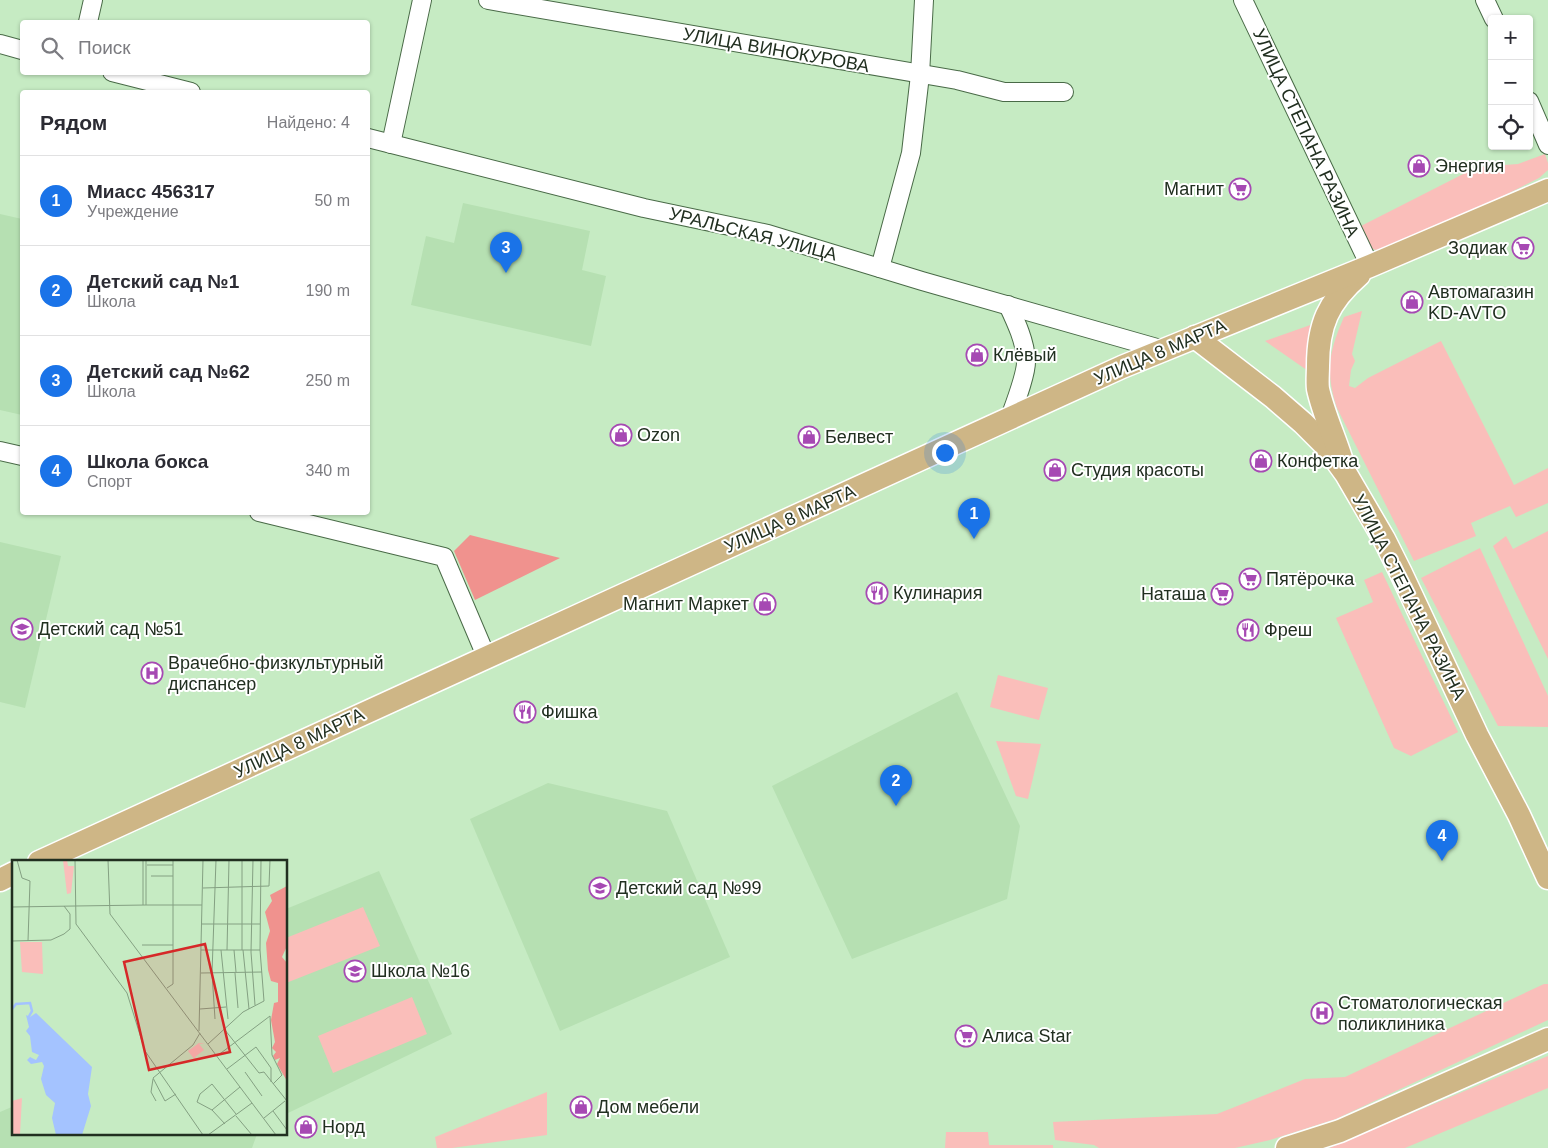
<!DOCTYPE html>
<html lang="ru">
<head>
<meta charset="utf-8">
<style>
  :root { --surface:#fff; --page:#f7f7f7; --text:#2b2b33; --muted:#7c7c81; --line:#e1e1e2; --accent:#1a73e8 }
  body { margin:0; font-family:Helvetica,sans-serif; background:var(--page); color:var(--text) }
  .controls { position:absolute; right:15px; top:15px; display:grid; overflow:hidden; border-radius:5px; box-shadow:0 1px 4px #0004 }
  .controls button { width:45px; height:45px; display:grid; place-items:center; padding:0; border:0; border-bottom:1px solid var(--line); background:var(--surface); color:var(--text); font:25px sans-serif }
  .you { position:absolute; left:944px; top:452px; width:18px; height:18px; margin:-12px; border:4px solid #fff; border-radius:50%; background:#1a73e8; box-shadow:0 0 0 8px #1a73e833 }
  .badge { display:grid; place-items:center; width:32px; height:32px; border-radius:50%; background:var(--accent); color:#fff; font-size:16px; font-weight:700 }
  .pin { position:absolute; translate:-50% -41px; filter:drop-shadow(0 1px 2px #0008) }
  .pin::after { content:''; position:absolute; top:26px; width:18px; height:15px; background:inherit; clip-path:polygon(0 0,100% 0,50% 100%) }
  .list { margin:0; padding:0; list-style:none }
  h2 { display:flex; justify-content:space-between; align-items:center; height:65px; margin:0; padding:0 20px; font-size:21px }
  h2 small { font-size:16px; font-weight:400; color:var(--muted) }
  .list li { display:grid; grid-template-columns:32px 1fr auto; gap:15px; align-items:center; box-sizing:border-box; height:90px; padding:0 20px; border-top:1px solid var(--line) }
  .list b { display:block; font-size:19px; white-space:nowrap }
  .list p { margin:0; font-size:16px; white-space:nowrap; color:var(--muted) }
  .list em { font-size:16px; font-style:normal; color:var(--muted) }
  .icon { flex:none; width:28px; height:28px; fill:none; stroke:currentColor; stroke-width:2; stroke-linecap:round; stroke-linejoin:round }
  .map { position:relative; flex:none; width:1548px; height:1148px; overflow:hidden }
  .search { position:absolute; background:var(--surface); box-shadow:0 1px 4px #0004; left:20px; top:20px; width:350px; height:55px; display:flex; align-items:center; gap:12px; box-sizing:border-box; padding:0 18px; border-radius:5px; color:var(--muted); font-size:19px }
  .panel { position:absolute; background:var(--surface); box-shadow:0 1px 4px #0004; left:20px; top:90px; width:350px; height:425px; border-radius:5px }
  .map>svg:first-child { display:block }
  .built { fill:#b6e0b2 }
  .green { fill:#fabeba }
  .forest { fill:#f0928e }
  .lines { fill:none; stroke-linecap:round; stroke-linejoin:round }
  .minor-casing { stroke:#496a47; stroke-width:20 }
  .major-casing { stroke:#fff; stroke-width:25 }
  .minor { stroke:#fff; stroke-width:18 }
  .major { stroke:#ceb686; stroke-width:22 }
  .labels { text-anchor:middle; dominant-baseline:central; stroke-width:4; stroke-linejoin:round; paint-order:stroke }
  .street-label { font-size:18px; fill:#212f20; stroke:#fff }
  .poi-label { font-size:18px; fill:#212f20; stroke:#fff; text-anchor:start }
  .inset-river { fill:none; stroke:#a4c3ff; stroke-width:2.5 }
  .inset-road { fill:none; stroke:#84a082; stroke-width:1 }
  .view { fill:#d62828; fill-opacity:0.15; stroke:#d62828; stroke-width:2.5 }
  .inset-edge { fill:none; stroke:#212f20; stroke-width:2.5 }
</style>
</head>
<body>
<div class="map">
<svg width="1548" height="1148" viewBox="0 0 1548 1148">
  <rect width="100%" height="100%" fill="#c6ebc3"/>
  <!-- built -->
  <g class="built">
    <polygon points="463,203 590,231 582,270 606,276 591,346 411,305 426,236 454,243"/>
    <polygon points="0,214 22,219 22,415 0,410"/>
    <polygon points="0,542 61,556 25,708 0,702"/>
    <polygon points="957,692 1020,826 1007,899 852,959 772,786"/>
    <polygon points="548,783 667,811 730,957 560,1031 470,819"/>
    <polygon points="379,871 452,1034 286,1114 286,909"/>
    <polygon points="14,1106 14,1134 257,1134 252,1148 0,1148 0,1112"/>
  </g>
  <!-- green -->
  <g class="green">
    <polygon points="1545,154 1548,163 1548,170 1539,178 1391,253 1372,249 1361,226 1477,167 1518,164"/>
    <path d="M1362,311l-10,43 3,7 -4,9 -2,16 6,2 13,-10 73,-37 73,144 34,-17v35l-32,14 -6,-11 -39,17 5,13 -62,25 -77,-153c-12,-36 -8,-57 7,-91z"/>
    <polygon points="1316,323 1311,373 1265,341"/>
    <polygon points="1548,531 1548,659 1493,546 1506,536 1513,549"/>
    <polygon points="1480,548 1548,696 1548,727 1498,726 1421,578"/>
    <polygon points="1382,572 1458,732 1411,756 1394,748 1336,618 1373,602 1364,580"/>
    <polygon points="998,675 1048,688 1039,720 990,707"/>
    <polygon points="996,741 1041,744 1028,799 1016,796"/>
    <polygon points="363,907 380,946 286,983 286,938"/>
    <polygon points="1544,984 1548,984 1548,1020 1336,1119 1270,1140 1235,1148 1099,1148 1094,1145 1055,1140 1053,1122 1217,1114 1305,1079 1345,1077"/>
    <polygon points="412,997 427,1034 333,1073 318,1036"/>
    <polygon points="1548,1056 1548,1088 1405,1148 1329,1148"/>
    <polygon points="547,1092 547,1135 452,1148 437,1148 435,1137"/>
    <polygon points="946,1132 988,1132 989,1145 1053,1145 1053,1148 945,1148"/>
  </g>
  <!-- forest -->
  <polygon class="forest" points="470,535 560,558 475,600 454,551"/>
  <g class="lines">
    <!-- minor casing -->
    <g class="minor-casing">
      <g id="minor">
        <polyline points="488,0 957,80 1004,92 1064,92"/>
        <polyline points="1243,0 1370,266"/>
        <polyline points="1485,0 1494,19"/>
        <polyline points="88,22 93,0"/>
        <polyline points="0,44 22,50"/>
        <polyline points="112,72 191,92"/>
        <polyline points="1529,101 1548,145"/>
        <polyline points="368,138 644,208 768,234 922,281 1164,350"/>
        <polyline points="391,144 422,0"/>
        <polyline points="880,268 911,153 920,75 924,0"/>
        <path d="M1008,305c8,17 17,36 18,55 1,13 -12,46 -17,60"/>
        <polyline points="0,451 22,456"/>
        <polyline points="259,512 444,557 486,656"/>
      </g>
    </g>
    <!-- major casing -->
    <g class="major-casing">
      <g id="major">
        <polyline points="1195,337 1273,397 1303,423 1325,445 1346,474 1384,539 1401,573 1477,735 1519,815 1548,878"/>
        <path d="M1341,458c-7,-22 -18,-46 -23,-69 -1,-7 0,-16 0,-23 0,-41 10,-64 41,-91"/>
        <polyline points="39,862 1122,367 1370,266 1548,190"/>
        <polyline points="0,880 14,873"/>
        <polyline points="1287,1148 1340,1131 1548,1039"/>
      </g>
    </g>
    <!-- minor -->
    <use href="#minor" class="minor"/>
    <!-- major -->
    <use href="#major" class="major"/>
  </g>
  <!-- icons -->
  <defs>
    <g id="shop-ring" transform="scale(1.125)"><circle r="9.5" fill="#fff" stroke="#a649b3" stroke-width="1.5"/><path d="M-5-2.5h2.3a2.7 3.5 0 0 1 5.4 0H5L5.5 6h-11ZM-1.5-2.5h3a1.5 2.3 0 0 0-3 0Z" fill="#a649b3"/></g>
    <g id="supermarket-ring" transform="scale(1.125)"><circle r="9.5" fill="#fff" stroke="#a649b3" stroke-width="1.5"/><path d="M-6-5.5h2.5l.6 2H6L4.5 2H-2.5L-4.4-4H-6ZM-1.5 3.2a1.3 1.3 0 1 0 .1 0ZM3 3.2a1.3 1.3 0 1 0 .1 0Z" fill="#a649b3"/></g>
    <g id="restaurant-ring" transform="scale(1.125)"><circle r="9.5" fill="#fff" stroke="#a649b3" stroke-width="1.5"/><path d="M-5-6h1v4h1v-4h1v4h1v-4h1v5L-1.5 .5V6h-2V.5L-5-1ZM5-6V6H3V1.5H1.5Q1.5-4 5-6Z" fill="#a649b3"/></g>
    <g id="school-ring" transform="scale(1.125)"><circle r="9.5" fill="#fff" stroke="#a649b3" stroke-width="1.5"/><path d="M0-5L7-2L0 1L-7-2ZM-4 1L0 2.5L4 1V4Q0 6-4 4Z" fill="#a649b3"/></g>
    <g id="hospital-ring" transform="scale(1.125)"><circle r="9.5" fill="#fff" stroke="#a649b3" stroke-width="1.5"/><path d="M-5-5h3v3.5h4V-5h3V5h-3V1.5h-4V5h-3Z" fill="#a649b3"/></g>
  </defs>
  <g fill-rule="evenodd">
    <use href="#shop-ring" x="1419" y="166"/>
    <use href="#supermarket-ring" x="1240" y="189"/>
    <use href="#supermarket-ring" x="1523" y="248"/>
    <use href="#shop-ring" x="1412" y="302"/>
    <use href="#shop-ring" x="977" y="355"/>
    <use href="#shop-ring" x="621" y="435"/>
    <use href="#shop-ring" x="809" y="437"/>
    <use href="#shop-ring" x="1261" y="461"/>
    <use href="#shop-ring" x="1055" y="470"/>
    <use href="#supermarket-ring" x="1250" y="579"/>
    <use href="#restaurant-ring" x="877" y="593"/>
    <use href="#supermarket-ring" x="1222" y="594"/>
    <use href="#shop-ring" x="765" y="604"/>
    <use href="#school-ring" x="22" y="629"/>
    <use href="#restaurant-ring" x="1248" y="630"/>
    <use href="#hospital-ring" x="152" y="673"/>
    <use href="#restaurant-ring" x="525" y="712"/>
    <use href="#school-ring" x="600" y="888"/>
    <use href="#school-ring" x="355" y="971"/>
    <use href="#hospital-ring" x="1322" y="1013"/>
    <use href="#supermarket-ring" x="966" y="1036"/>
    <use href="#shop-ring" x="581" y="1107"/>
    <use href="#shop-ring" x="306" y="1127"/>
  </g>
  <g class="labels">
    <!-- street labels -->
    <g class="street-label">
      <text transform="translate(776 50) rotate(10)">УЛИЦА ВИНОКУРОВА</text>
      <text transform="translate(1306 133) rotate(65)">УЛИЦА СТЕПАНА РАЗИНА</text>
      <text transform="translate(753 234) rotate(14)">УРАЛЬСКАЯ УЛИЦА</text>
      <text transform="translate(1160 352) rotate(-23)">УЛИЦА 8 МАРТА</text>
      <text transform="translate(790 519) rotate(-24)">УЛИЦА 8 МАРТА</text>
      <text transform="translate(1409 597) rotate(63)">УЛИЦА СТЕПАНА РАЗИНА</text>
      <text transform="translate(299 743) rotate(-25)">УЛИЦА 8 МАРТА</text>
    </g>
    <!-- poi labels -->
    <g class="poi-label">
      <text x="1435" y="166">Энергия</text>
      <text x="1224" y="189" text-anchor="end">Магнит</text>
      <text x="1507" y="248" text-anchor="end">Зодиак</text>
      <text x="1428" y="292">Автомагазин<tspan x="1428" dy="21">KD-AVTO</tspan></text>
      <text x="993" y="355">Клёвый</text>
      <text x="637" y="435">Ozon</text>
      <text x="825" y="437">Белвест</text>
      <text x="1277" y="461">Конфетка</text>
      <text x="1071" y="470">Студия красоты</text>
      <text x="1266" y="579">Пятёрочка</text>
      <text x="893" y="593">Кулинария</text>
      <text x="1206" y="594" text-anchor="end">Наташа</text>
      <text x="749" y="604" text-anchor="end">Магнит Маркет</text>
      <text x="38" y="629">Детский сад №51</text>
      <text x="1264" y="630">Фреш</text>
      <text x="168" y="663">Врачебно-физкультурный<tspan x="168" dy="21">диспансер</tspan></text>
      <text x="541" y="712">Фишка</text>
      <text x="616" y="888">Детский сад №99</text>
      <text x="371" y="971">Школа №16</text>
      <text x="1338" y="1003">Стоматологическая<tspan x="1338" dy="21">поликлиника</tspan></text>
      <text x="982" y="1036">Алиса Star</text>
      <text x="597" y="1107">Дом мебели</text>
      <text x="322" y="1127">Норд</text>
    </g>
  </g>
  <!-- overview -->
  <g transform="translate(12 860)">
    <rect width="275" height="275" fill="#c6ebc3"/>
    <path d="M51,0h4l1,6h6l-3,27 -4,1zM8,82h22l1,32 -21,-2zM187,183l6,1h-6l5,6 -9,7 3,7 -10,-13zM10,238l-2,36 -8,1v-34z" fill="#fabeba"/>
    <path d="M275,26v60l-5,11 5,6v118l-10,-17 3,-6 -5,2 -2,-4 3,-4 -4,-4 3,-6 -4,-22 3,-17 4,-1v-19l-7,-2 -3,-11 -2,-27 4,-12 -5,-19 7,-11 -2,-6z" fill="#f0928e"/>
    <path d="M24,153l56,54 -4,27 3,12 -9,29h-26l-4,-17 3,-15 -9,-8 -5,-16 3,-13 -2,-4 -11,2 -4,-4 3,-3 6,3 3,-5 -7,-3 -2,-16 -4,-5 3,-4 -3,-12 4,2z" fill="#a4c3ff"/>
    <path class="inset-river" d="M0,149l4,-5 14,-1 2,8 -4,7"/>
    <path class="inset-road" d="M5,0l5,18 8,3 -2,60M63,0l1,64 51,69 18,58 58,84M96,0l2,54 166,221M241,0l-2,92 4,53M135,5h26M139,16h22M191,28l66,-2 1,-26M131,45v-45M134,45h56M63,46l71,-1v-45M0,47l63,-1M190,64h58M0,81l39,-1 13,-6 6,-5v-15l-6,-8M130,85h31M189,90h59M209,90l7,69M215,90l2,-90M222,90l2,22M230,90v-90M231,90l6,59M189,113l61,-1M223,113l3,35M155,128l6,-4v-124M188,149l26,-2M203,159l-3,-46 4,-113M213,170l34,43 5,-1 23,29M187,171l4,-171M196,184l35,-32 21,-11 -4,-51 1,-90M205,196l53,-40 2,39 10,20 -9,9M215,209l29,-22 15,21v14M233,212l17,24M141,219l-2,13 5,9M164,234l-11,7 -12,-23 40,-33 7,-12M200,250l28,-23M261,251l14,19M224,256l16,19M252,258l21,-17M213,264l-13,-14 -15,-8 3,-8 12,-10 24,30M196,275l44,-32"/>
    <path class="view" d="M193,84l25,108 -81,18 -25,-108z"/>
    <rect width="275" height="275" class="inset-edge"/>
  </g>
</svg>
<div class="controls">
<button>+</button>
<button>−</button>
<button><svg class="icon" aria-label="locate" viewBox="0 0 24 24"><circle cx="12" cy="12" r="6"/><path d="M12 2v4M12 18v4M2 12h4M18 12h4"/></svg></button>
</div>
<div class="you"></div>
<div class="pin badge" style="left:974px;top:539px">1</div>
<div class="pin badge" style="left:896px;top:806px">2</div>
<div class="pin badge" style="left:506px;top:273px">3</div>
<div class="pin badge" style="left:1442px;top:861px">4</div>
<div class="search"><svg class="icon" aria-label="search" viewBox="0 0 24 24"><circle cx="10" cy="10" r="6"/><path d="M15 15l6 6"/></svg>Поиск</div>
<section class="panel">
<h2>Рядом<small>Найдено: 4</small></h2>
<ul class="list">
<li><span class="badge">1</span><div><b>Миасс 456317</b><p>Учреждение</p></div><em>50 m</em></li>
<li><span class="badge">2</span><div><b>Детский сад №1</b><p>Школа</p></div><em>190 m</em></li>
<li><span class="badge">3</span><div><b>Детский сад №62</b><p>Школа</p></div><em>250 m</em></li>
<li><span class="badge">4</span><div><b>Школа бокса</b><p>Спорт</p></div><em>340 m</em></li>
</ul>
</section>
</div>
</body>
</html>
